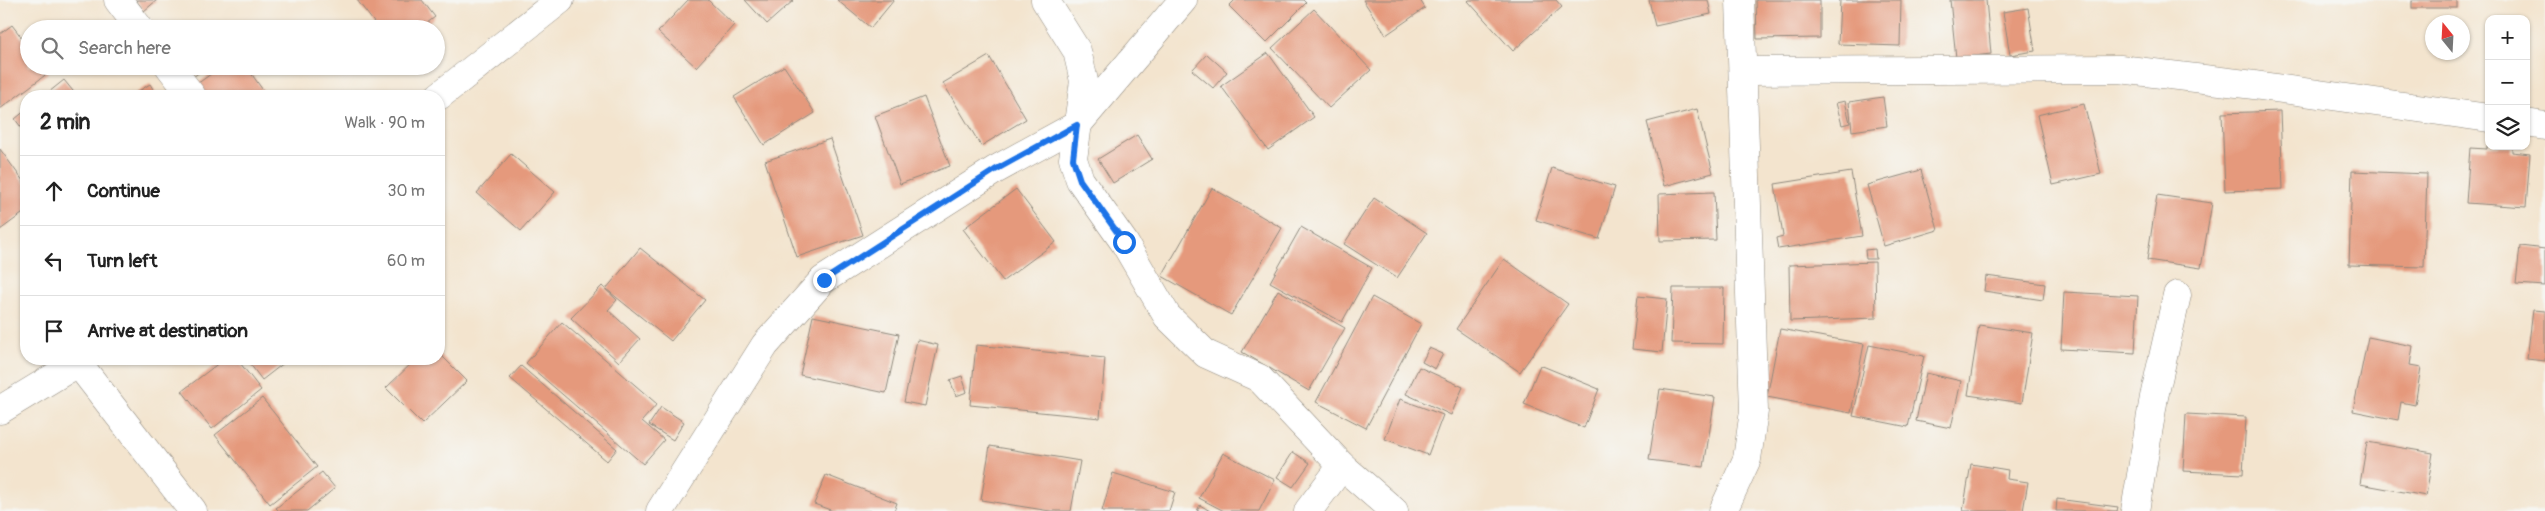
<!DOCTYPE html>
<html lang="en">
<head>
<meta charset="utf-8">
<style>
  :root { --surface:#fff; --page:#f6f6f6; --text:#222; --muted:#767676; --line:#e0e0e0 }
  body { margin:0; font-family:Pangolin,sans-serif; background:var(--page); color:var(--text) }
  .controls { position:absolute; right:15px; top:15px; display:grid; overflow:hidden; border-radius:10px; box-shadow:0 1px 4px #0004 }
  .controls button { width:45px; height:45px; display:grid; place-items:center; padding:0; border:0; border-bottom:1px solid var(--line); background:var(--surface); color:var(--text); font:25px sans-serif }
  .compass { position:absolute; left:2425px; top:15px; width:45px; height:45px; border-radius:50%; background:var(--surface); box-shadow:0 1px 4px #0004; rotate:342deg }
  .stop { position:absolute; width:15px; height:15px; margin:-11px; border:4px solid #1a73e8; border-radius:50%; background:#fff }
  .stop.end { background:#1a73e8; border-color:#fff; box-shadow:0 1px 5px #0008 }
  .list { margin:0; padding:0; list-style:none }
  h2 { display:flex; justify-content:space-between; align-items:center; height:65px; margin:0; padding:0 20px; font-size:21px }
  h2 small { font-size:16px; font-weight:400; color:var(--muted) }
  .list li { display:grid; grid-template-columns:32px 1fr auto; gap:15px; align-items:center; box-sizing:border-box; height:70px; padding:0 20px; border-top:1px solid var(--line) }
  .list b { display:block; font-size:19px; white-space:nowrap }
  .list em { font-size:16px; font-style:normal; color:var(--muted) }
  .icon { flex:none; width:28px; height:28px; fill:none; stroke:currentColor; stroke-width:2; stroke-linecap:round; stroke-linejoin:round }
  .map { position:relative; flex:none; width:2545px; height:511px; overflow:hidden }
  .search { position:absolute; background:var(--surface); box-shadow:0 1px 4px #0004; left:20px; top:20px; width:425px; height:55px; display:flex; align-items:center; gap:12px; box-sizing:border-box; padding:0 18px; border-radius:28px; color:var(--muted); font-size:19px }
  .panel { position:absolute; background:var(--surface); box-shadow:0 1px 4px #0004; left:20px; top:90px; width:425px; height:275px; border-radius:20px }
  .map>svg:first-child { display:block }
  .building { fill:#e5997b }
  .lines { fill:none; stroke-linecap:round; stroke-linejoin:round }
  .street-casing { stroke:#8f887c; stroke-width:29 }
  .secondary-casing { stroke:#8f887c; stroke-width:29 }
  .street { stroke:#fff; stroke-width:28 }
  .secondary { stroke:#fff; stroke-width:28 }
  .route { stroke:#1a73e8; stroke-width:6 }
</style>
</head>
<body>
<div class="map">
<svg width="2545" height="511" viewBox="0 0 2545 511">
  <rect width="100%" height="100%" fill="#f6f6f2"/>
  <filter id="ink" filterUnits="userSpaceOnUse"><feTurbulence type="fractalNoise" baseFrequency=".02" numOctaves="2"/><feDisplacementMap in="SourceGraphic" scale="10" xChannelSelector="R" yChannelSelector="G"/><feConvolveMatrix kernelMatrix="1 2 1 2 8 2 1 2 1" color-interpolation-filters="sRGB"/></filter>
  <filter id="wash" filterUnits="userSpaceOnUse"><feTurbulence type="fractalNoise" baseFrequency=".0096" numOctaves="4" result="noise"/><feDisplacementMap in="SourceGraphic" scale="20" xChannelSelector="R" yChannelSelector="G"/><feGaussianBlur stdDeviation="1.12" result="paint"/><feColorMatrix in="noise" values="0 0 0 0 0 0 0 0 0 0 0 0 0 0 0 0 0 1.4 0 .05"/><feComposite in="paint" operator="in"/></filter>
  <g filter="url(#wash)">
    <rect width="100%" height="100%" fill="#f3e4ce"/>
    <g id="blocks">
      <!-- building -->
      <g class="building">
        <polygon points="136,0 157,0 144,11"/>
        <polygon points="357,0 422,0 435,17 419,29 379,29"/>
        <polygon points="688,0 708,0 734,25 696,67 658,32"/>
        <polygon points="745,0 794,0 767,24"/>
        <polygon points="837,0 894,0 871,28"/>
        <polygon points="1235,0 1303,0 1306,3 1266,43 1229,6"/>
        <polygon points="1363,0 1420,0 1425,8 1386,35"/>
        <polygon points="1469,0 1556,0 1562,7 1513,51 1468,1"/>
        <polygon points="1649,0 1708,0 1711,14 1655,26"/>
        <polygon points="1756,0 1820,0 1820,38 1757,39"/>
        <polygon points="1840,0 1901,0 1900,46 1838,44"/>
        <polygon points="1950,0 1986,0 1991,54 1956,58"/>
        <rect x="2412" y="0" width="45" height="8"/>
        <polygon points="2028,8 2035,51 2010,55 2003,12"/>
        <polygon points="1314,9 1371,70 1329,108 1272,48"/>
        <polygon points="12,25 29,47 29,66 43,66 48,73 0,109 0,34"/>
        <polygon points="1268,53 1314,117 1268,150 1221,86"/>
        <polygon points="1207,54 1227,72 1213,88 1192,70"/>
        <polygon points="989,56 1026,119 981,146 943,83"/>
        <polygon points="185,66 208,66 193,77"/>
        <polygon points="222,66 246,66 267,96 196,96 190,89"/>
        <polygon points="784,66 815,113 764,145 734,97"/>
        <polygon points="64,80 77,96 44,96"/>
        <polygon points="150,84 156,94 152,96 131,96"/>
        <polygon points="177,87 183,96 161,96"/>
        <polygon points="924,97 950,166 900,184 875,116"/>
        <polygon points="1883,97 1887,126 1852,131 1849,102"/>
        <polygon points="1845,101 1850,123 1842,125 1836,103"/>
        <polygon points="2084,104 2101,174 2053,185 2037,115"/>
        <polygon points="1697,109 1713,173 1664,186 1647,122"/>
        <polygon points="26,110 26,134 15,119"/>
        <polygon points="2280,111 2283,189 2225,191 2222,113"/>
        <polygon points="1137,135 1152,159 1113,183 1098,159"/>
        <polygon points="830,139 863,235 797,257 765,161"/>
        <polygon points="2487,146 2512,146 2512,152 2530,154 2526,207 2466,203 2470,148 2487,149"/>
        <polygon points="0,149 26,185 26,211 0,230"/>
        <polygon points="511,154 555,192 521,231 477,193"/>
        <polygon points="1552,168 1615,187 1599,239 1536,220"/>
        <polygon points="1921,170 1938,230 1884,246 1867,185"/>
        <polygon points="2352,171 2427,174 2424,267 2349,265"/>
        <polygon points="1851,172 1862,236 1778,249 1776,238 1783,236 1775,184"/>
        <polygon points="1212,188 1282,228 1231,315 1162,276"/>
        <polygon points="1016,189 1056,242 1003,281 963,229"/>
        <polygon points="1714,192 1716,240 1660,241 1659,194"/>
        <polygon points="2157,195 2212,203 2201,268 2147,260"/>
        <polygon points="1374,198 1427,233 1397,278 1344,244"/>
        <polygon points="1301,227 1372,268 1342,322 1270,282"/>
        <polygon points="2520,246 2545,249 2545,286 2516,284"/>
        <polygon points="640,248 705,300 671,341 606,289"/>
        <polygon points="1875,249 1876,259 1866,259 1865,250"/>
        <polygon points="1504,259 1568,304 1520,372 1456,329"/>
        <polygon points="1875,262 1876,318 1790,321 1789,265"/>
        <polygon points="1986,276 2045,284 2043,300 1984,291"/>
        <polygon points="602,286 617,300 608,310 640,339 619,362 571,318"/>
        <polygon points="1673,288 1724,288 1723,344 1671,343"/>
        <polygon points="1278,290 1345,328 1309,391 1242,352"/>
        <polygon points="2064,292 2138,296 2135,353 2061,349"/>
        <polygon points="1638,296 1667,299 1662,352 1632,349"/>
        <polygon points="1372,297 1421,324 1366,428 1316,402"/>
        <polygon points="2533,310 2545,311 2545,361 2527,359"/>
        <polygon points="813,316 899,334 886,393 800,375"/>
        <polygon points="562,322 657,404 642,421 664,440 643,464 526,363"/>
        <polygon points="1979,325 2033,333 2022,403 1968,395"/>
        <polygon points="1780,329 1864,344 1851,413 1767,397"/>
        <polygon points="2368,337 2413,346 2410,365 2421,367 2415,405 2401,402 2398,420 2353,411"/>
        <polygon points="917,340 938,345 925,406 904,402"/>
        <polygon points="976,345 1105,358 1100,418 970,405"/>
        <polygon points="1869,345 1924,356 1908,427 1853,416"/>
        <polygon points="1429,348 1443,354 1435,369 1422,362"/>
        <polygon points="439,353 467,381 422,424 386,388 416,359 439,359"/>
        <polygon points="224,359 237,359 261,390 212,429 182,391"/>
        <polygon points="257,359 289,359 262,380 250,364"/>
        <polygon points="1540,365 1599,389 1584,428 1524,404"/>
        <polygon points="521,366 617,449 607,461 510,378"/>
        <polygon points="1419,367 1463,387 1451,415 1406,394"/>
        <polygon points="1926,373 1961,381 1951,428 1916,421"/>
        <polygon points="962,376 967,392 956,396 950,380"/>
        <polygon points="1660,389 1715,397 1704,467 1649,460"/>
        <polygon points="262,398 317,467 270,504 215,435"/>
        <polygon points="1400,399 1443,415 1428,455 1385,439"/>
        <polygon points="661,407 684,422 673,440 649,425"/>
        <polygon points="2186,414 2246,417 2243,474 2183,471"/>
        <polygon points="2367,442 2433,453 2426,496 2360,484"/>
        <polygon points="990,446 1080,461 1071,511 1050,511 981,500"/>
        <polygon points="1293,452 1310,463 1293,487 1277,477"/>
        <polygon points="1223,453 1275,480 1259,511 1224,511 1199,498"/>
        <polygon points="1971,464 2008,470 2007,479 2028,482 2023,511 1963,511"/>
        <polygon points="322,472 335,488 307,511 279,511 276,508"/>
        <polygon points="1113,473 1175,492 1169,511 1102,511"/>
        <polygon points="826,475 897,503 894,511 833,511 814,504"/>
        <polygon points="2057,499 2118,507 2117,511 2056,511"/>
        <polygon points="1200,505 1210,511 1197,511"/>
      </g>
    </g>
  </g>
  <g filter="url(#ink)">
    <use href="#blocks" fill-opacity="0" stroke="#8f887c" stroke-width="1"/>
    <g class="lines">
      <!-- street casing -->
      <g class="street-casing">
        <g id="street">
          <polyline points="118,0 140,29"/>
          <polyline points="1045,0 1077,51 1084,81 1073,159 1080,180 1124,242 1167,316 1206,354 1259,378 1342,466 1394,511"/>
          <polyline points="169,66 192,96"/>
          <polyline points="1743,71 2120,69 2254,85 2489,118"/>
          <polyline points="2526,123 2545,126"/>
          <polyline points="78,363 193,511"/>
          <polyline points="660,511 765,345 823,280 995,170 1077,125 1183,0"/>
          <polyline points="1308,511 1342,466"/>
          <polyline points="1723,511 1747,459 1754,411 1740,0"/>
          <polyline points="2135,511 2154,397 2177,295"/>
        </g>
      </g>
      <!-- secondary casing -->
      <g class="secondary-casing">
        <g id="secondary">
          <polyline points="439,96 560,0"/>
          <polyline points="0,410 84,359"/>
        </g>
      </g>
      <!-- street -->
      <use href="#street" class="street"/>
      <!-- secondary -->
      <use href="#secondary" class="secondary"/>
    </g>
  </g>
  <g class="lines" filter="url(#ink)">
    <!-- route -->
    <polyline class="route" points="824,280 995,170 1077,125 1073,159 1080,180 1124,242"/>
  </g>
</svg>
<div class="controls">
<button>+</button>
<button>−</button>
<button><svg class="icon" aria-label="layers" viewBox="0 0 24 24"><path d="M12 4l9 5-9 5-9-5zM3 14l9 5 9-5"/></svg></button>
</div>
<svg class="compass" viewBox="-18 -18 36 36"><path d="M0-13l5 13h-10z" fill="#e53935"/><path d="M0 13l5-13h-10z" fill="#767676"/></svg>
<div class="stop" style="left:1124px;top:242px"></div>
<div class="stop end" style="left:824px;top:280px"></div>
<div class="search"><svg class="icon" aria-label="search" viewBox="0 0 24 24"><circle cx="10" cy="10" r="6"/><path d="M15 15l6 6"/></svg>Search here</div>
<section class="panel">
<h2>2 min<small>Walk · 90 m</small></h2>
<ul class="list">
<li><svg class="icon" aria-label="ahead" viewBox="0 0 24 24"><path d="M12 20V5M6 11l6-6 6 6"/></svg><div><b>Continue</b></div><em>30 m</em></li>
<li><svg class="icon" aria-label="left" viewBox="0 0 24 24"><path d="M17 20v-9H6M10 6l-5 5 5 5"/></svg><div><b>Turn left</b></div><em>60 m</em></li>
<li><svg class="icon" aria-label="arrive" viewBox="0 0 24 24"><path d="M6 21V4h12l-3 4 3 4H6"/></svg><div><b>Arrive at destination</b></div></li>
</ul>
</section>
</div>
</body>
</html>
